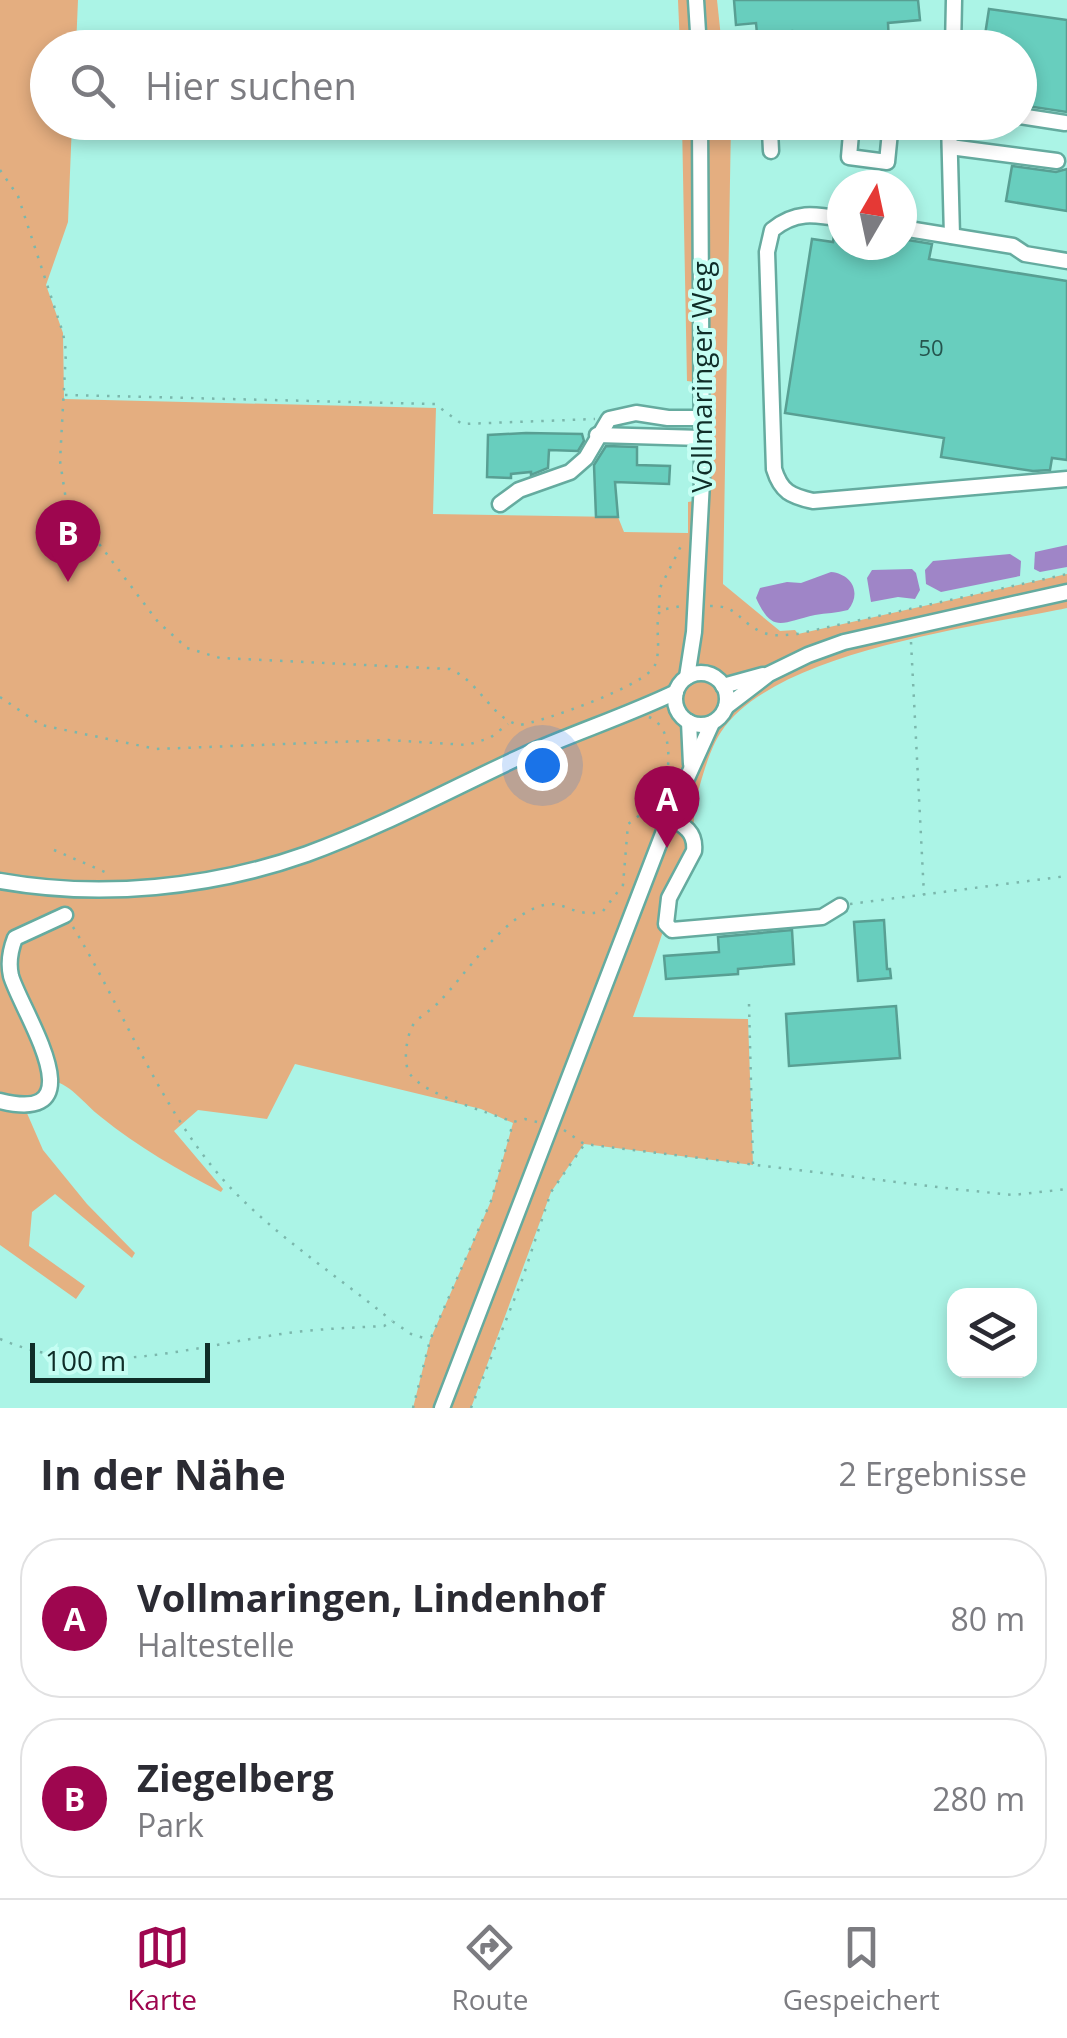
<!DOCTYPE html>
<html lang="de">
<head>
<meta charset="utf-8">
<style>
  :root { --surface:#fff; --page:#f7f7f7; --text:#2b2b33; --muted:#7c7c81; --line:#e1e1e2; --accent:#9e064f }
  body { margin:0; font-family:"Open Sans",sans-serif; background:var(--page); color:var(--text) }
  .controls { position:absolute; right:30px; bottom:30px; display:grid; overflow:hidden; border-radius:20px; box-shadow:0 5px 15px #0003 }
  .controls button { width:90px; height:90px; display:grid; place-items:center; padding:0; border:0; border-bottom:2px solid var(--line); background:var(--surface); color:var(--text); font:50px sans-serif }
  .compass { position:absolute; left:827px; top:170px; width:90px; height:90px; border-radius:50%; background:var(--surface); box-shadow:0 5px 15px #0003; rotate:9deg }
  .scale { position:absolute; left:30px; bottom:25px; width:180px; box-sizing:border-box; padding-left:10px; border:5px solid #0f2d28; border-top:0; font-size:28px; line-height:35px; white-space:nowrap; color:#0f2d28; -webkit-text-stroke:8px #c5fef3; paint-order:stroke }
  .you { position:absolute; left:542px; top:765px; width:35px; height:35px; margin:-25px; border:8px solid #fff; border-radius:50%; background:#1a73e8; box-shadow:0 0 0 15px #1a73e833 }
  .badge { display:grid; place-items:center; width:65px; height:65px; border-radius:50%; background:var(--accent); color:#fff; font-size:32px; font-weight:700 }
  .pin { position:absolute; translate:-50% -82px; filter:drop-shadow(0 2px 5px #0008) }
  .pin::after { content:''; position:absolute; top:52px; width:35px; height:30px; background:inherit; clip-path:polygon(0 0,100% 0,50% 100%) }
  .list { margin:0; padding:0; list-style:none }
  h2 { display:flex; justify-content:space-between; align-items:center; height:130px; margin:0; padding:0 40px; font-size:42px }
  h2 small { font-size:32px; font-weight:400; color:var(--muted) }
  .list li { display:grid; grid-template-columns:65px 1fr auto; gap:30px; align-items:center; box-sizing:border-box; height:160px; margin:0 20px 20px; padding:0 20px; border:2px solid var(--line); border-radius:40px }
  .list b { display:block; font-size:38px; white-space:nowrap }
  .list p { margin:0; font-size:32px; white-space:nowrap; color:var(--muted) }
  .list em { font-size:32px; font-style:normal; color:var(--muted) }
  .icon { flex:none; width:55px; height:55px; fill:none; stroke:currentColor; stroke-width:2; stroke-linecap:round; stroke-linejoin:round }
  .map { position:relative; flex:none; width:1067px; height:1408px; overflow:hidden }
  .search { position:absolute; background:var(--surface); box-shadow:0 5px 15px #0003; left:30px; right:30px; top:30px; height:110px; display:flex; align-items:center; gap:25px; box-sizing:border-box; padding:0 35px; border-radius:55px; color:var(--muted); font-size:38px }
  .sheet { height:490px; background:var(--surface) }
  nav { display:flex; justify-content:space-around; align-items:center; box-sizing:border-box; height:140px; border-top:2px solid var(--line); background:var(--surface); font-size:28px; color:var(--muted) }
  nav a { display:grid; justify-items:center; gap:5px }
  nav .on { color:var(--accent) }
  .map>svg:first-child { display:block }
  .green { fill:#e4ae80 }
  .water { fill:#9f85c7 }
  .building { fill:#68cebe; stroke:#589f93; stroke-width:2.5 }
  .lines { fill:none; stroke-linecap:round; stroke-linejoin:round }
  .minor-casing { stroke:#65ab9f; stroke-width:19 }
  .path { stroke:#7bb7ac; stroke-width:2.5; stroke-dasharray:2.5 8; stroke-linecap:butt }
  .minor { stroke:#fff; stroke-width:14 }
  .labels { text-anchor:middle; dominant-baseline:central; stroke-width:8; stroke-linejoin:round; paint-order:stroke }
  .number-label { font-size:22px; fill:#25554e }
  .street-label { font-size:28px; fill:#0f2d28; stroke:#c5fef3 }
</style>
</head>
<body>
<div class="map">
<svg width="1067" height="1408" viewBox="0 0 1067 1408">
  <rect width="100%" height="100%" fill="#abf4e6"/>
  <!-- green -->
  <g class="green">
    <path d="M0,0h78l-2,47 -28,1v74l24,1 -4,99 -22,63 17,48 1,66 372,9 -3,106 185,3 6,15 64,1v-31l6,-1 1,-119 -8,-1 -5,-258h49l-8,461 57,47 15,-1 3,4 269,-60v34c-91,19 -294,44 -346,124 -12,18 -21,51 -26,73 -2,9 0,19 -3,29 -16,62 -37,123 -59,183l115,2 5,146 -169,-21 -33,48 -80,216h-58l17,-68 61,-139 22,-78 -32,-14 -186,-45 -28,55 -69,-9 -24,21 49,58 -2,3c-43,-22 -83,-45 -120,-75 -18,-14 -27,-30 -49,-37l-3,8 -26,16 20,46 44,54 48,49 -3,5 -77,-64 -23,18 -3,34 56,40 -9,13 -76,-54z"/>
    <polygon points="678,0 717,0 722,47 680,47"/>
  </g>
  <!-- water -->
  <g class="water">
    <polygon points="1067,545 1067,567 1040,572 1034,569 1035,552"/>
    <polygon points="1010,554 1021,561 1020,576 941,592 926,584 925,570 933,561"/>
    <polygon points="912,569 916,573 920,590 915,599 898,597 871,602 867,578 872,570"/>
    <path d="M831,572c21,2 31,21 17,38 -11,3 -22,3 -33,5 -33,7 -42,20 -59,-17l4,-10 27,-6 14,1z"/>
  </g>
  <!-- building -->
  <g class="building">
    <polygon points="734,0 918,0 920,20 888,23 889,44 793,48 792,31 757,34 756,23 736,25"/>
    <polygon points="989,9 1067,20 1067,112 1020,105 1020,48 983,48"/>
    <polygon points="1012,166 1056,172 1067,169 1067,211 1006,201"/>
    <polygon points="835,229 842,229 842,245 902,245 902,239 932,244 929,259 1067,281 1067,460 1052,458 1050,470 1033,471 941,457 944,438 785,413 812,239 833,242"/>
    <polygon points="526,433 582,434 584,441 578,451 549,450 548,468 531,475 531,472 511,474 511,478 487,477 488,435"/>
    <polygon points="606,446 637,447 637,465 670,466 669,484 615,482 618,517 596,517 594,465"/>
    <polygon points="884,920 887,969 890,969 891,978 858,981 854,922"/>
    <polygon points="792,930 794,964 738,969 738,974 666,979 664,956 719,952 718,937"/>
    <polygon points="896,1006 900,1058 789,1066 786,1014"/>
  </g>
  <g class="lines">
    <!-- minor casing -->
    <g class="minor-casing">
      <g id="minor">
        <polyline points="696,0 699,48"/>
        <polyline points="953,48 954,0"/>
        <polyline points="1020,116 1065,123"/>
        <polyline points="852,122 849,157 887,162 891,122"/>
        <polyline points="949,122 952,236"/>
        <polyline points="950,147 1057,161"/>
        <polyline points="771,151 770,131 775,122"/>
        <path d="M842,219c-28,-5 -47,-8 -70,11l-5,22 7,217c7,23 17,27 39,32l254,-22"/>
        <polyline points="902,228 1013,246 1025,254 1067,261"/>
        <polyline points="597,435 702,438"/>
        <polyline points="500,504 519,490 570,472 586,458 609,419 636,413 668,418 702,418"/>
        <circle cx="701" cy="699" r="26"/>
        <polyline points="687,677 694,632 702,482 700,122"/>
        <polyline points="723,686 763,675"/>
        <polyline points="726,707 769,674 808,655 844,642 1067,592"/>
        <polyline points="689,722 691,764"/>
        <path d="M669,818c15,7 27,14 25,33l-25,47 -3,26 6,6 150,-13 18,-11"/>
        <path d="M0,881c101,18 211,7 307,-27 74,-27 144,-65 215,-98 51,-23 104,-40 154,-64"/>
        <path d="M0,1101c100,25 21,-90 11,-125 -3,-13 -1,-25 4,-38l50,-23"/>
        <polyline points="442,1408 669,818 712,723"/>
      </g>
    </g>
    <!-- path -->
    <g class="path">
      <path d="M0,170l18,26 45,137 3,18 -6,110 6,39 92,122 29,26 33,10 230,11c30,13 41,49 69,56 23,-3 129,-40 136,-60 7,-18 -1,-38 5,-55l22,-4"/>
      <polyline points="65,395 435,404 462,424 595,419"/>
      <path d="M710,606c29,-1 29,17 52,26 11,5 23,3 35,2l270,-60"/>
      <polyline points="659,608 660,588 683,542"/>
      <polyline points="911,642 924,895"/>
      <polyline points="0,697 41,725 156,749 388,740 467,745 490,738 508,724"/>
      <path d="M649,717c28,13 18,54 16,79"/>
      <polyline points="54,850 105,872 107,878"/>
      <polyline points="850,904 1067,876"/>
      <path d="M73,927c52,85 87,183 154,257 48,52 111,92 165,137"/>
      <polyline points="749,1004 753,1164"/>
      <path d="M537,1122l-12,-3 -12,3c-27,-11 -87,-26 -103,-48 -7,-10 -4,-33 1,-45 4,-11 19,-17 27,-26 27,-27 66,-89 106,-98 21,-5 31,14 59,6l20,-26 5,-61 12,-9 18,-1"/>
      <polyline points="564,1130 584,1144 954,1189 1013,1195 1067,1189"/>
      <path d="M0,1339c91,39 182,10 275,-4 36,-6 72,-7 109,-9l8,-5 19,13 19,6"/>
      <polyline points="413,1408 430,1340 491,1201 513,1123"/>
      <polyline points="471,1408 522,1280 551,1192 584,1145"/>
    </g>
    <!-- minor -->
    <use href="#minor" class="minor"/>
  </g>
  <g class="labels">
    <!-- number labels -->
    <g class="number-label">
      <text x="931" y="347">50</text>
    </g>
    <!-- street labels -->
    <g class="street-label">
      <text transform="translate(701 377) rotate(-90)">Vollmaringer Weg</text>
    </g>
  </g>
</svg>
<div class="controls">
<button><svg class="icon" aria-label="layers" viewBox="0 0 24 24"><path d="M12 4l9 5-9 5-9-5zM3 14l9 5 9-5"/></svg></button>
</div>
<svg class="compass" viewBox="-18 -18 36 36"><path d="M0-13l5 13h-10z" fill="#e53935"/><path d="M0 13l5-13h-10z" fill="#7c7c81"/></svg>
<div class="scale">100 m</div>
<div class="you"></div>
<div class="pin badge" style="left:667px;top:848px">A</div>
<div class="pin badge" style="left:68px;top:582px">B</div>
<div class="search"><svg class="icon" aria-label="search" viewBox="0 0 24 24"><circle cx="10" cy="10" r="6"/><path d="M15 15l6 6"/></svg>Hier suchen</div>
</div>
<section class="sheet">
<h2>In der Nähe<small>2 Ergebnisse</small></h2>
<ul class="list">
<li><span class="badge">A</span><div><b>Vollmaringen, Lindenhof</b><p>Haltestelle</p></div><em>80 m</em></li>
<li><span class="badge">B</span><div><b>Ziegelberg</b><p>Park</p></div><em>280 m</em></li>
</ul>
</section>
<nav>
<a class="on"><svg class="icon" aria-label="map" viewBox="0 0 24 24"><path d="M3 6l6-2 6 2 6-2v14l-6 2-6-2-6 2zM9 4v14M15 6v14"/></svg>Karte</a>
<a><svg class="icon" aria-label="directions" viewBox="0 0 24 24"><path d="M12 3l9 9-9 9-9-9zM9 14v-3h6M13 9l2 2-2 2"/></svg>Route</a>
<a><svg class="icon" aria-label="saved" viewBox="0 0 24 24"><path d="M7 4h10v16l-5-4-5 4z"/></svg>Gespeichert</a>
</nav>
</body>
</html>
